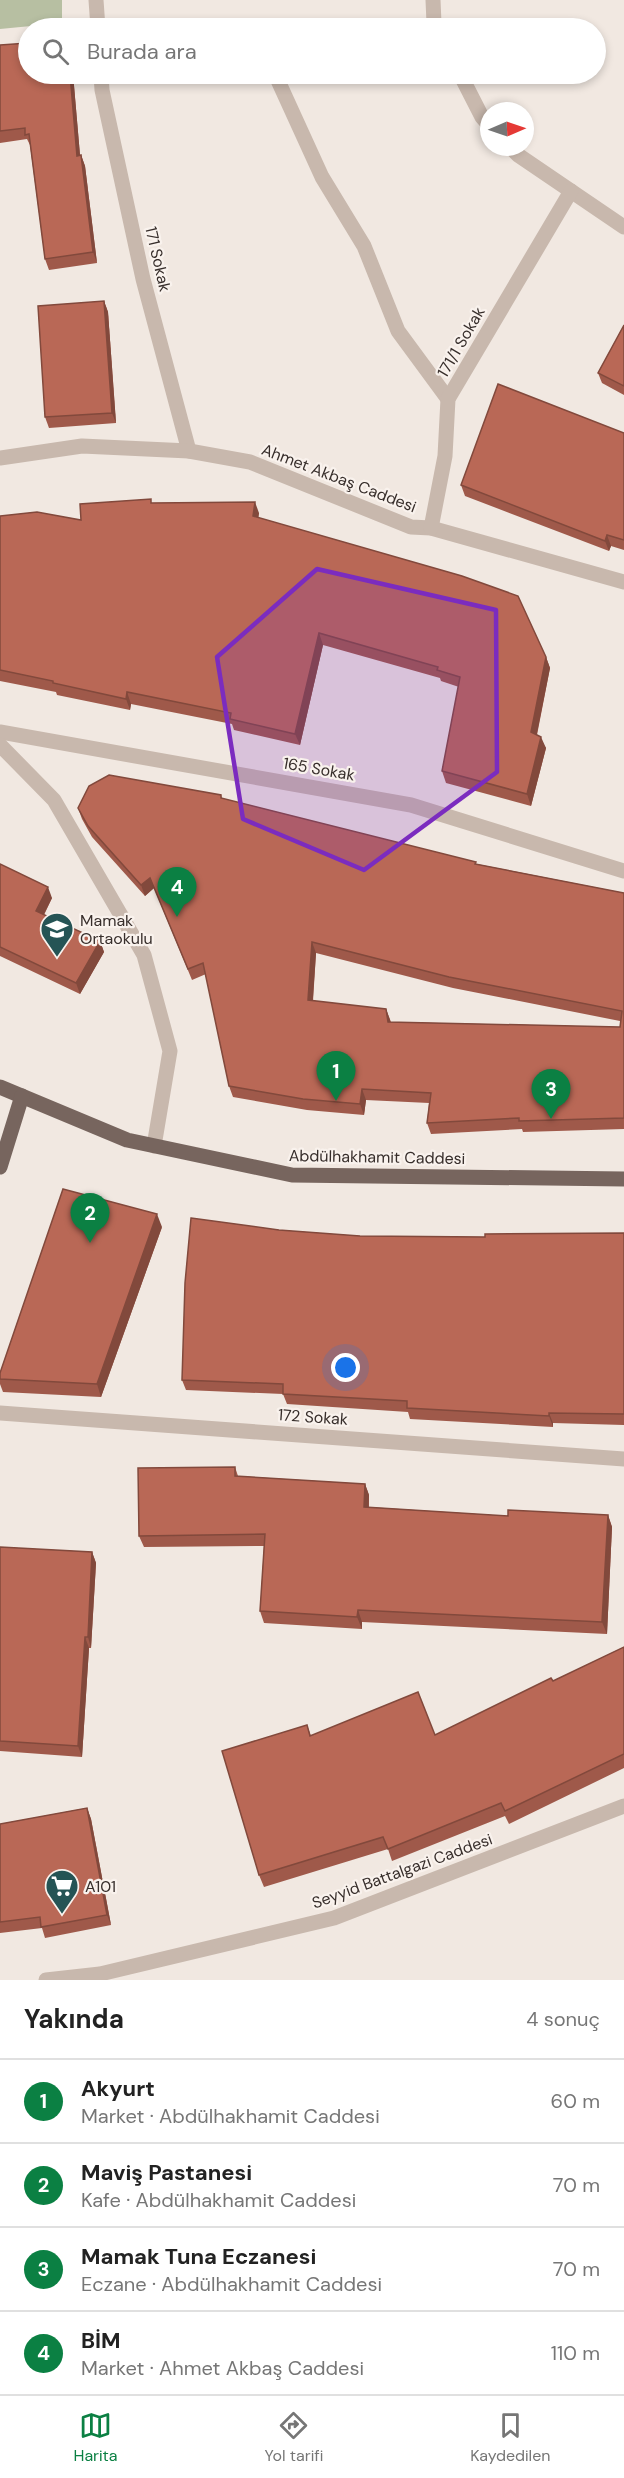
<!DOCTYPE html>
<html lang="tr">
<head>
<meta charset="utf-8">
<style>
  :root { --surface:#fff; --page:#f6f6f6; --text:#222; --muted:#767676; --line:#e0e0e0; --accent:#0b8043 }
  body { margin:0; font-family:"DM Sans",sans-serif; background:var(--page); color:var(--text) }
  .compass { position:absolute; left:480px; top:102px; width:54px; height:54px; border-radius:50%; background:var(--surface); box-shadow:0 3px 9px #0003; rotate:88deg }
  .you { position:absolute; left:346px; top:1368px; width:21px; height:21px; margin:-15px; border:4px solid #fff; border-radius:50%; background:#1a73e8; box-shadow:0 0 0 9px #1a73e833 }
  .badge { display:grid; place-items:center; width:39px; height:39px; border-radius:50%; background:var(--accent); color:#fff; font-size:20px; font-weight:700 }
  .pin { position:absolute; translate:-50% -50px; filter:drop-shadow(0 2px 3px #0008) }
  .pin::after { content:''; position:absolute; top:32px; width:21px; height:18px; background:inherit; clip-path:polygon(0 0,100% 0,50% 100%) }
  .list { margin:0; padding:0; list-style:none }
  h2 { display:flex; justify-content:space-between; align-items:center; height:78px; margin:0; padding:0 24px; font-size:26px }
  h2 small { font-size:20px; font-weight:400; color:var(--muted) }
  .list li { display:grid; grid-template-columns:39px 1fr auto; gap:18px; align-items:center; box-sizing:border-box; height:84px; padding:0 24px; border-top:2px solid var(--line) }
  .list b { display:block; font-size:22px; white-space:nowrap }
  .list p { margin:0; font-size:20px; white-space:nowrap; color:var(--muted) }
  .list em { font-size:20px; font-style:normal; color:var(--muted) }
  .icon { flex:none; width:33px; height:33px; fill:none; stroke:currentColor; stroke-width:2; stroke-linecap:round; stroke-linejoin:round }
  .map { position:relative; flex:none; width:624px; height:1980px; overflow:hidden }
  .search { position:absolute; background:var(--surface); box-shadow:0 3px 9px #0003; left:18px; right:18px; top:18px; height:66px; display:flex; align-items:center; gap:15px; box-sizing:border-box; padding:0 21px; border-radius:33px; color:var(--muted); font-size:22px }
  .sheet { height:414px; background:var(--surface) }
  nav { display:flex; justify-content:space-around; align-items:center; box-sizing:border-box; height:84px; border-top:2px solid var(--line); background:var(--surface); font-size:16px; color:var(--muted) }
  nav a { display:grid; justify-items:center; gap:3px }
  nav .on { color:var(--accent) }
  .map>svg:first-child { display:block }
  .green { fill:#b7bfa2 }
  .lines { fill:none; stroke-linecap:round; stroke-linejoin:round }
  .minor { stroke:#c8b8ad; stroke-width:15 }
  .major { stroke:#77655e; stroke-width:15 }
  .wall { fill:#9f594a; fill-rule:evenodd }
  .shaded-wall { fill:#82493c }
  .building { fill:#b96856; stroke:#82493c; stroke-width:1.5; fill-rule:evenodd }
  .marked { fill:#7b2cbf; fill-opacity:0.2; stroke:#7b2cbf; stroke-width:4.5; stroke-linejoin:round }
  .labels { text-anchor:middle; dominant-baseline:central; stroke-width:4.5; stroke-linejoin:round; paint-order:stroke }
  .street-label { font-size:16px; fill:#372e2b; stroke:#f9f2ed }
  .poi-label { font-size:16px; fill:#372e2b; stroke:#f9f2ed; text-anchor:start }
</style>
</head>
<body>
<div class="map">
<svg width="624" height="1980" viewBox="0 0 624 1980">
  <rect width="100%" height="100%" fill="#f1e8e1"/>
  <!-- green -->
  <polygon class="green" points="0,0 62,0 62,23 0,29"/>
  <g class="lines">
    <!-- minor -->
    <g class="minor">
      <polyline points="96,0 98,28"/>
      <polyline points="433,0 434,23 437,28"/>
      <polyline points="101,74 102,90 143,279 189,451"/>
      <polyline points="275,74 322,177 364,246 398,331 448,399"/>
      <polyline points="460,74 482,117 489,125"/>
      <polyline points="510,147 518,155 624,227"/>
      <polyline points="0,458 82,446 189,451 250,462 411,527 431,528 624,582"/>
      <polyline points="431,528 445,456 448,399 571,191"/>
      <polyline points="0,732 411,805 624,871"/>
      <polyline points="0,745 54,800 144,955 170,1051 154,1146"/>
      <polyline points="0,1413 624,1459"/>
      <polyline points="46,1980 100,1974 334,1918 624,1806"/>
    </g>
    <!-- major -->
    <g class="major">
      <polyline points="0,1087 127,1140 292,1175 624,1179"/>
      <polyline points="0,1167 22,1096"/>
    </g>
  </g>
  <!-- wall -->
  <g class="wall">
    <polygon points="0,45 28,74 73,74 80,155 81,155 85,166 97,263 49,270 45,259 30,145 27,139 0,143"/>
    <polygon points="104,301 108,312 116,423 49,428 45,417"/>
    <polygon points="624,325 624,395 602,383 598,373"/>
    <polygon points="624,433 624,550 611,546 609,551 465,496 461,485"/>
    <polygon points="152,503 259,513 258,518 546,657 550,668 537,735 546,748 531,806 446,783 442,771 459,687 441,681 440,678 323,645 300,745 234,730 232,724 131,704 130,710 57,695 56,692 0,681 0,516 81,520"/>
    <path d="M221,795l1,4 255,65 147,29v236l-101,3 -1,-3 -91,5 -4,-11 2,-20 -63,-3 -2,15 -57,-5 -74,-13 -4,-11 -23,-112 -14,6 -38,-92 -9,8 -53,-59 -10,-18 -4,-11zM316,953l137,35 167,33v6l-229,-5 -5,-13 -73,-8z"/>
    <polygon points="0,864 52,898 44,915 100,941 104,952 80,994 0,956"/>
    <polygon points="162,1227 101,1397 3,1392 0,1384 0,1373"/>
    <polygon points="279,1230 360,1236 485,1237 624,1233 624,1425 553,1423 553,1427 410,1419 408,1412 287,1404 283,1394 186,1390 182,1380"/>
    <polygon points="235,1467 238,1476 365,1484 369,1495 369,1507 508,1516 608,1515 612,1527 607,1634 362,1622 362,1629 264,1623 260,1611 264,1546 144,1547 139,1536"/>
    <polygon points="0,1547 92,1552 96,1563 91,1648 89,1648 82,1757 0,1751"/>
    <polygon points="624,1647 624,1768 509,1824 505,1816 392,1861 388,1849 264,1887 259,1875 307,1725 311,1736 435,1735 553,1681"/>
    <polygon points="87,1808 91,1819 111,1925 45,1938 42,1928 0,1933 0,1824"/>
  </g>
  <!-- shaded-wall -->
  <g class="shaded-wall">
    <polygon points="70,74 73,74 81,167 77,156"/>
    <polygon points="81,155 85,166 97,263 93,252"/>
    <polygon points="104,301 108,312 116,423 112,413"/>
    <polygon points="255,502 259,513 257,527 253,516"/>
    <polygon points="607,535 611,546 609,551 605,541"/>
    <polygon points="319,633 323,645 300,745 295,734"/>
    <polygon points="546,657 550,668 535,743 531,732"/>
    <polygon points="127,692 131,704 130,710 126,699"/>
    <polygon points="541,737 546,748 531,806 527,794"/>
    <polygon points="150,878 154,888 145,896 141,885"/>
    <polygon points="48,887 52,898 40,922 36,911"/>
    <polygon points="100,941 104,952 80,994 76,983"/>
    <polygon points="312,942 316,953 312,1011 308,1000"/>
    <polygon points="386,1009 390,1020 392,1033 388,1022"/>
    <polygon points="362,1089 366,1100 364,1115 360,1104"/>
    <polygon points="157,1214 162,1227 101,1397 97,1384"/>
    <polygon points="549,1413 553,1423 553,1427 549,1416"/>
    <polygon points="365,1484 369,1495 368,1518 364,1507"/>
    <polygon points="608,1515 612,1527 607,1634 602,1622"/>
    <polygon points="92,1552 96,1563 91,1648 88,1637"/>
    <polygon points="358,1610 362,1622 362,1629 357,1617"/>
    <polygon points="85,1637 89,1648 82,1757 78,1746"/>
    <polygon points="87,1808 91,1819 111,1925 107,1915"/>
  </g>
  <!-- building -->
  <g class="building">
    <polygon points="28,43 28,74 70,74 77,156 81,155 93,252 45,259 29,134 25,135 25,128 0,131 0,45"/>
    <polygon points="104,301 112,413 45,417 38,306"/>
    <polygon points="624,325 624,386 598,373"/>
    <polygon points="498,384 624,433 624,540 607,535 605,541 461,485"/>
    <polygon points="151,499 151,503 255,502 253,516 462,576 518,596 546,657 531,732 541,737 527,794 442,771 460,677 437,670 438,667 319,633 295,734 230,719 231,713 127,692 126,699 53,683 53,681 0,670 0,516 37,512 81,520 80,504"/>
    <path d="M109,775l112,20v3l255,64 -1,2 149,29v225l-105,3v-3l-92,5 4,-30 -69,-4 -2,15 -57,-5 -74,-13 -26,-123 -15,6 -38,-91 -9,7 -53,-59 -10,-18 11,-22zM312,942l137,35 173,34 -2,16 -232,-5 -2,-13 -78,-9z"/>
    <polygon points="0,864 48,887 36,911 100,941 76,983 0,947"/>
    <polygon points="63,1189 157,1214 97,1384 0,1379 0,1373"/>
    <polygon points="191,1218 279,1230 360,1236 485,1237 485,1234 624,1233 624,1414 549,1413 549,1416 407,1408 407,1401 283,1394 283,1384 182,1380 185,1283"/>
    <polygon points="235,1467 235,1476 365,1484 364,1507 508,1516 508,1510 608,1515 602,1622 358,1610 357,1617 260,1611 265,1534 139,1536 138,1468"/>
    <polygon points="0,1547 92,1552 88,1637 85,1637 78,1746 0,1741"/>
    <polygon points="624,1647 624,1754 505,1811 501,1803 388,1849 383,1837 259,1875 222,1751 307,1725 310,1736 418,1692 435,1735 551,1678 553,1681"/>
    <polygon points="87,1808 107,1915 41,1927 40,1917 0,1922 0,1824"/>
  </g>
  <!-- marked area -->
  <path class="marked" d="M317,569l179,41 1,162 -133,98 -121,-51 -26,-162z"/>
  <!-- icons -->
  <defs>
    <g id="school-pin" transform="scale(1.725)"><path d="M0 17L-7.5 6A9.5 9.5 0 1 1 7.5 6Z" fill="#255455" stroke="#f9f2ed"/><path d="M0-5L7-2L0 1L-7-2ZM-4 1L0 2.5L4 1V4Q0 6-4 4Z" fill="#fff"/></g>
    <g id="supermarket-pin" transform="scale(1.725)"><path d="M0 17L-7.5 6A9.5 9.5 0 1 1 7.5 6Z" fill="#255455" stroke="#f9f2ed"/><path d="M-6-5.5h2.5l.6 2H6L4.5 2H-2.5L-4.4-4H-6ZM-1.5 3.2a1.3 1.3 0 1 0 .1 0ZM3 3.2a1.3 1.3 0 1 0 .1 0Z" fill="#fff"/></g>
  </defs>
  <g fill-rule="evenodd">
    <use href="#school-pin" x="57" y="929"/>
    <use href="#supermarket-pin" x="62" y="1886"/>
  </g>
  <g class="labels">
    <!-- street labels -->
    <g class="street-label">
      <text transform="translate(158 259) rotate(77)">171 Sokak</text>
      <text transform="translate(461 342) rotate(-60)">171/1 Sokak</text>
      <text transform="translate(339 478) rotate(21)">Ahmet Akbaş Caddesi</text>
      <text transform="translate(319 769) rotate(10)">165 Sokak</text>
      <text transform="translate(377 1157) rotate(1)">Abdülhakhamit Caddesi</text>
      <text transform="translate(313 1417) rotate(4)">172 Sokak</text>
      <text transform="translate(402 1871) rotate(-20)">Seyyid Battalgazi Caddesi</text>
    </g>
    <!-- poi labels -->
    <g class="poi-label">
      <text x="80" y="920">Mamak<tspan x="80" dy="18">Ortaokulu</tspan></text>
      <text x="85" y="1886">A101</text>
    </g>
  </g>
</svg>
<svg class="compass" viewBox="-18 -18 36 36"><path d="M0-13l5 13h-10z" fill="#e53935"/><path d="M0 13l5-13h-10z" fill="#767676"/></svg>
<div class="you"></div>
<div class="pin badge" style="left:336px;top:1101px">1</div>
<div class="pin badge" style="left:90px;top:1243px">2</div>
<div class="pin badge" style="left:551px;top:1119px">3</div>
<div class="pin badge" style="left:177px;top:917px">4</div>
<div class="search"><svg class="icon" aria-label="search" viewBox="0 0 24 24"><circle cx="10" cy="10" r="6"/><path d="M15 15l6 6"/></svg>Burada ara</div>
</div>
<section class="sheet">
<h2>Yakında<small>4 sonuç</small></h2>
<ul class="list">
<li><span class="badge">1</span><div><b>Akyurt</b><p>Market · Abdülhakhamit Caddesi</p></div><em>60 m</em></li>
<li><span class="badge">2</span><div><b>Maviş Pastanesi</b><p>Kafe · Abdülhakhamit Caddesi</p></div><em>70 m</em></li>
<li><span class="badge">3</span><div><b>Mamak Tuna Eczanesi</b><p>Eczane · Abdülhakhamit Caddesi</p></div><em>70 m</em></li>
<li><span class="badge">4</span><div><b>BİM</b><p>Market · Ahmet Akbaş Caddesi</p></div><em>110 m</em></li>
</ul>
</section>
<nav>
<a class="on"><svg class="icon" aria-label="map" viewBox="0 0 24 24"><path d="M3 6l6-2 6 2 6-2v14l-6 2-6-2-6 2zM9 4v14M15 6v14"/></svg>Harita</a>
<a><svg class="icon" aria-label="directions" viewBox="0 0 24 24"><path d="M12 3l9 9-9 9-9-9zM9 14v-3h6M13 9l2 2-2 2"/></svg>Yol tarifi</a>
<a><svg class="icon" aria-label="saved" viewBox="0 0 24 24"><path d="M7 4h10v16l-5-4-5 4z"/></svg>Kaydedilen</a>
</nav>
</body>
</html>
